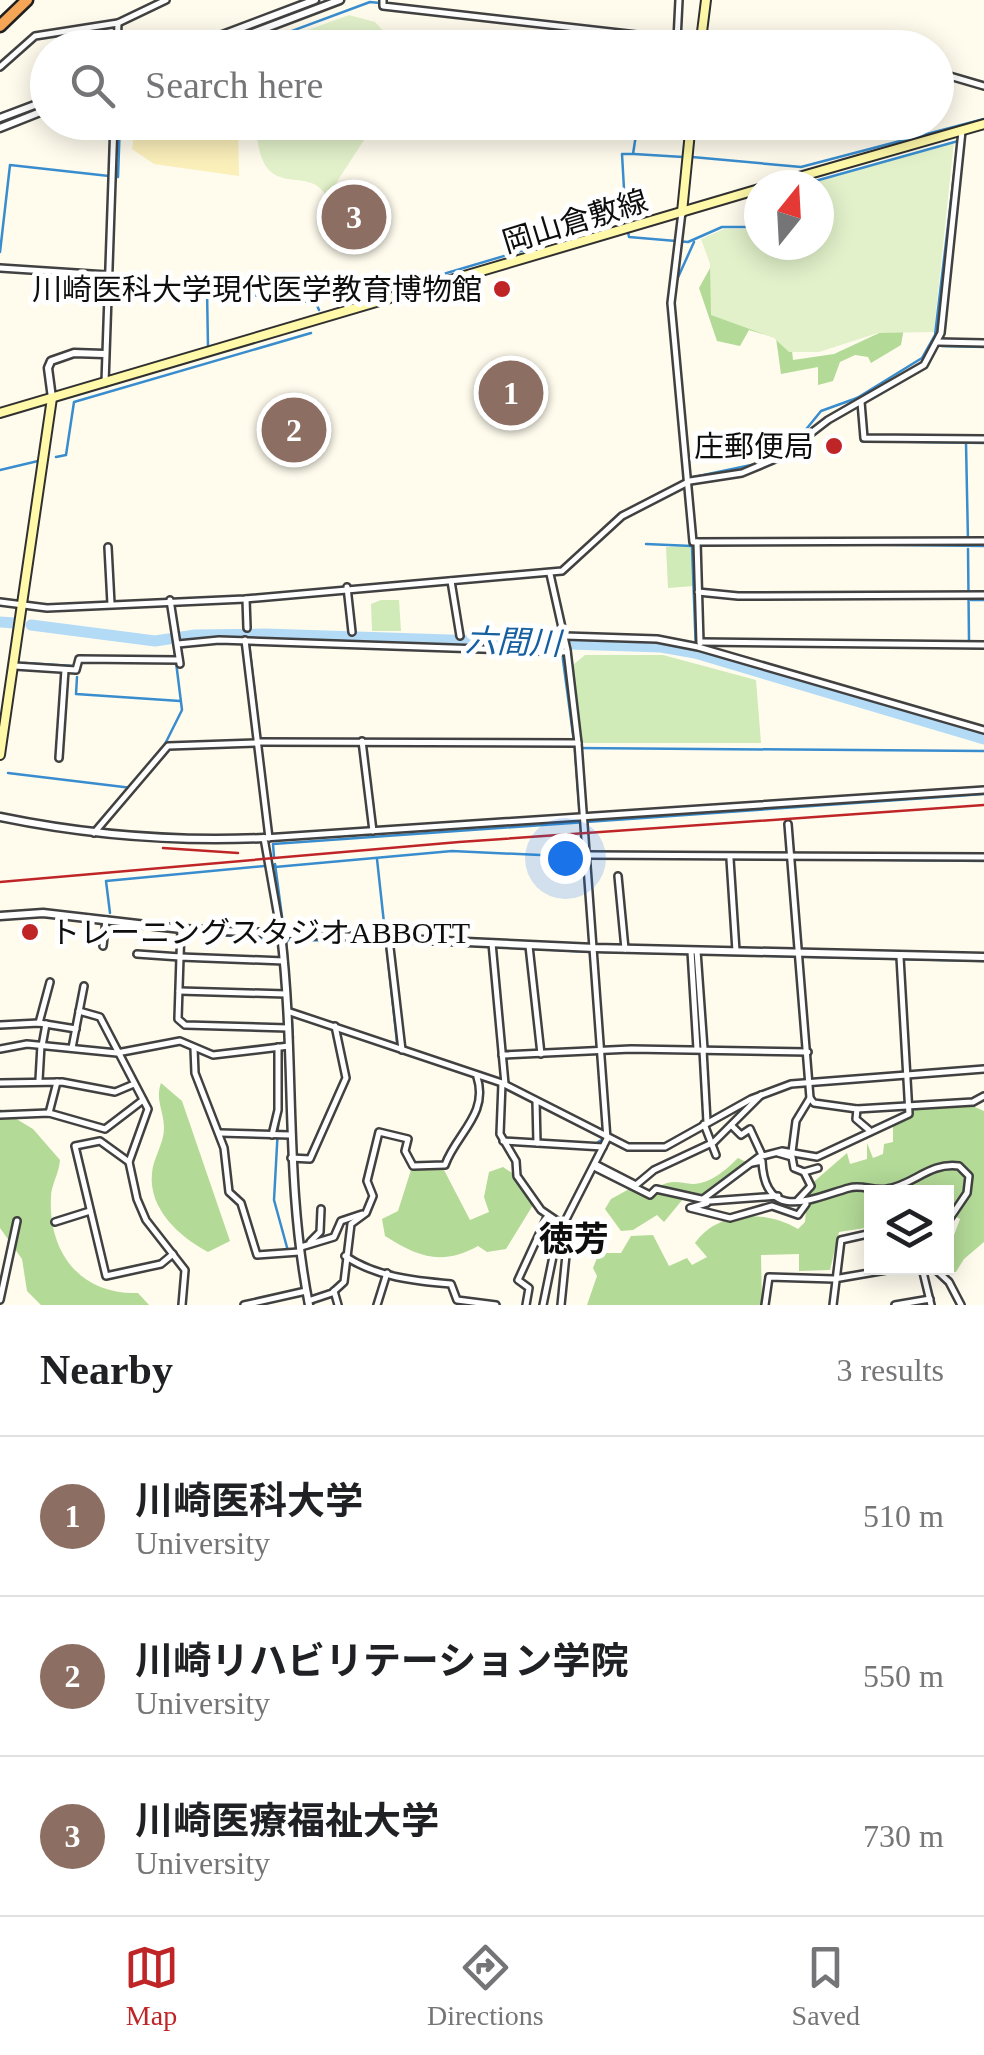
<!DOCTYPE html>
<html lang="en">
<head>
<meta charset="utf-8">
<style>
  :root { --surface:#fff; --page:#f2f2f2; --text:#202124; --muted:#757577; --line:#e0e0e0; --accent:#bf2526 }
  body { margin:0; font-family:"Times New Roman","Noto Sans JP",serif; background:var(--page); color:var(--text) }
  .controls { position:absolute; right:30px; bottom:30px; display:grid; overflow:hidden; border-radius:0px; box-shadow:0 5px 25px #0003 }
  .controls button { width:90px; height:90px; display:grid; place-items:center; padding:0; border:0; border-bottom:2px solid var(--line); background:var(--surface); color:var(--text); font:50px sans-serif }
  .compass { position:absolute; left:744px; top:170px; width:90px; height:90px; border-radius:50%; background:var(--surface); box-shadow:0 5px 25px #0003; rotate:18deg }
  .you { position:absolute; left:565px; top:858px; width:35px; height:35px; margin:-25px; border:8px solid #fff; border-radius:50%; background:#1a73e8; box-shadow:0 0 0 15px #1a73e833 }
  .badge { display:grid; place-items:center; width:65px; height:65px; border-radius:50%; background:var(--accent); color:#fff; font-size:32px; font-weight:700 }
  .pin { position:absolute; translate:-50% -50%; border:5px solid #fff; box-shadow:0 2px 10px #0006 }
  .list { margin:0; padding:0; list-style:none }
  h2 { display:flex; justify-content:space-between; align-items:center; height:130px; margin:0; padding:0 40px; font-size:42px }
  h2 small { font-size:32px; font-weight:400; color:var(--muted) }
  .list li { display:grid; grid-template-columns:65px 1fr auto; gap:30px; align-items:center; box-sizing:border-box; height:160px; padding:0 40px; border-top:2px solid var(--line) }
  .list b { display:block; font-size:38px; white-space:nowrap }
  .list p { margin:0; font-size:32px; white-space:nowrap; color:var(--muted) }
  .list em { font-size:32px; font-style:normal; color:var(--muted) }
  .icon { flex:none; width:55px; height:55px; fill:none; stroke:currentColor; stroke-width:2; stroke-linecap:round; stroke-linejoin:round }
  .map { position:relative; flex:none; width:984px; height:1305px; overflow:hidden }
  .search { position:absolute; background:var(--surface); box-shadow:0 5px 25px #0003; left:30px; right:30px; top:30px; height:110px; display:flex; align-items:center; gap:25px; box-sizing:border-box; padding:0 35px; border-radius:55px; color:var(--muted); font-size:38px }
  .sheet { height:610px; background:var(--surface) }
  nav { display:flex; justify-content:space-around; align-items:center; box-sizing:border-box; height:140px; border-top:2px solid var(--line); background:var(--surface); font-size:28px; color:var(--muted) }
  nav a { display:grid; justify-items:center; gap:5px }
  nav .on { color:var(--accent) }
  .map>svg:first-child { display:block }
  .green { fill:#d0eab8 }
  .forest { fill:#b3da97; fill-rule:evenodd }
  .sand { fill:#fbefba }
  .pitch { fill:#e2f1ca }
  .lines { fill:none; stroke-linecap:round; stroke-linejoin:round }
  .stream { stroke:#398dce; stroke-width:2.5 }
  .river { stroke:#b3dbf6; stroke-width:11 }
  .minor-casing { stroke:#414141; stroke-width:10 }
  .tertiary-casing { stroke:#414141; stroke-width:11 }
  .secondary-casing { stroke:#303030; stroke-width:12 }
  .motorway-casing { stroke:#1f1f1f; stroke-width:15 }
  .minor { stroke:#fff; stroke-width:5 }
  .tertiary { stroke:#fff; stroke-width:6 }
  .secondary { stroke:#fff9a9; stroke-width:8 }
  .motorway { stroke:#f5a556; stroke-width:10 }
  .rail { stroke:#bf2526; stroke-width:2.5 }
  .poi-dot { fill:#bf2526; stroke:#fff; stroke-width:4 }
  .labels { text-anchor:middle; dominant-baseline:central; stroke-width:10; stroke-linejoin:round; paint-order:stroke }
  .street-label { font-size:30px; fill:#0e0e0e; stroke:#fff }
  .poi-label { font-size:30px; fill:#0e0e0e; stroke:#fff; text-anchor:end }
  .water-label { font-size:32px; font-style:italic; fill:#165fa0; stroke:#fff }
  .quarter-label { font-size:35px; font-weight:bold; fill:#0e0e0e; stroke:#fff }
</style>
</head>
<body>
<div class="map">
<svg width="984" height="1305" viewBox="0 0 984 1305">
  <rect width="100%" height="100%" fill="#fffcee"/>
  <!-- green -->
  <g class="green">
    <polygon points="692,546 694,586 668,588 666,547"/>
    <polygon points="381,600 399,600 401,631 372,631 371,604"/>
    <polygon points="585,655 663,655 756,680 761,743 581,743 573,665"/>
  </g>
  <!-- forest -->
  <g class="forest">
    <path d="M759,245l146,77 -4,23 -30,18 -3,-6 -13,-2 -15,7 -7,19 -15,4v-18l-37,7 -5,-36 -27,-8 -9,16 -23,-5 -18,-53 21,-38zM890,328l-56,26 -41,6 -3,-28z"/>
    <path d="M161,1083l21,18 48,140 -22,11c-28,-15 -60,-43 -56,-79 1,-15 12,-29 12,-45 0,-17 -9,-28 -3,-45z"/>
    <path d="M968,1104l16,7v131l-20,17 -8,13h-6l2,-8 -5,-10 13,-35 -9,-5 -4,7 -1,-29h-74l-1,35 -32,5 -9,38 -31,1v-17l-38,1 1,50h-175l10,-29 -4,-8 6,-15h22l10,-17 22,-1 16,31 18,-8 5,7 15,-8 -12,-14c23,-33 71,-33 103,-14l7,-7 2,-24 -5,-6 45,-39 3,11 17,-5v-16l6,15 10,-4 1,-10 9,-2v-16l14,-6 9,-13z"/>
    <path d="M0,1109l33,20 27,31c-1,14 -9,25 -9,37 -3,56 30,98 87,96l11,12h-108l-14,-14 -5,-32 -22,-31z"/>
    <path d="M738,1158l8,4 -41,31 -8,3 -37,-10c13,-7 20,-3 33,-2 17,0 34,-15 45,-26z"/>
    <path d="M503,1167l12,8 18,30 -27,44 -19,3 -9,-6c-36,20 -60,11 -93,-10l-3,-17 16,-8 13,-41 32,-2 27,52 19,-8 -5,-15 5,-25z"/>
    <polygon points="631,1188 649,1199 658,1192 683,1199 664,1222 657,1215 633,1230 621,1231 605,1209 611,1199"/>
  </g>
  <!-- sand -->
  <polygon class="sand" points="136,123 238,123 239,176 154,164 132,149"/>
  <!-- pitch -->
  <g class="pitch">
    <polygon points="349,15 375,22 398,47 298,47 294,35"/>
    <path d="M256,123v-1l119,1 -48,74c-20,-37 -68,12 -71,-74z"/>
    <polygon points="954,141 934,332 878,333 819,352 789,352 774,338 711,315 710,264 701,239 724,229 759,229 759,245 819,245 819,185 807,185"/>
  </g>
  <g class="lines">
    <!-- stream -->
    <g class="stream">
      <polyline points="636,32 698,38"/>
      <polyline points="706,39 774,48"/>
      <polyline points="246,48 370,2 380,3"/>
      <polyline points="850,48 866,48"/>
      <polyline points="936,69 968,79"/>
      <polyline points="634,154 683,157"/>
      <polyline points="692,157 801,167 984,119"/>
      <polyline points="626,224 622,154 633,154 638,122"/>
      <polyline points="628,232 629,237 688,242 722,227 759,227"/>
      <polyline points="0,252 10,165 118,177 120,122"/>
      <polyline points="675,284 694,242"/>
      <polyline points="403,286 595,229 598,205 623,208"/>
      <polyline points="942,346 984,347"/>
      <polyline points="208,347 207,290 316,303 319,310"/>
      <polyline points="857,398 862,441 984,443"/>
      <polyline points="966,443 968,541"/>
      <polyline points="56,457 66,455 74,402 311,333"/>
      <polyline points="764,461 799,438 821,411 857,398 922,358 935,335 958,141 801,185"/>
      <polyline points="0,470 38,461"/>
      <polyline points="694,477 756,464"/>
      <polyline points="646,544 692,546 696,653"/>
      <polyline points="816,544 984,546"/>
      <polyline points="692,546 763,544"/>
      <polyline points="968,549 969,641"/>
      <polyline points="971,600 984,600"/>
      <polyline points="248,634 260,739"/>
      <polyline points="561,645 574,742"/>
      <polyline points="701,645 783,645"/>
      <polyline points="886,646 984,648"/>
      <polyline points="24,663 73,666"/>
      <polyline points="77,677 76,694 180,701"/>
      <polyline points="261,745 575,746"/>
      <polyline points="164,746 182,710 173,638"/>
      <polyline points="261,747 272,838"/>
      <polyline points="575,748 984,751"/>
      <polyline points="166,749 238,746"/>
      <polyline points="575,750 580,817"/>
      <polyline points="8,773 132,788"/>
      <polyline points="274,857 273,844 984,794"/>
      <polyline points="377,859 397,1042"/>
      <polyline points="811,859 984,861"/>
      <polyline points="275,864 284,932"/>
      <polyline points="275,867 452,851 583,857"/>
      <polyline points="110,913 106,881 275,865"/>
      <polyline points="116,926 281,940"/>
      <polyline points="499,947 591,952"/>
      <polyline points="603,952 984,961"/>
      <polyline points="694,956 701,1048"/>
      <polyline points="293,1038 286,940 377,941"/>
      <polyline points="624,1052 664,1052"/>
      <polyline points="280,1091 274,1200 288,1251"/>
      <polyline points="598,1142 603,1139"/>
    </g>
    <!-- river -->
    <g class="river">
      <polyline points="0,622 14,623"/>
      <polyline points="31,625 155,641 195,635 266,634 661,647 695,653 984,739"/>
    </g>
    <!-- minor casing -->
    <g class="minor-casing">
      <g id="minor">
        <polyline points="383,0 383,6 751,48"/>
        <polyline points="677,40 679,0"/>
        <polyline points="117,48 118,23"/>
        <polyline points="0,67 35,36 118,23 166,0"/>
        <polyline points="936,72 984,86"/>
        <polyline points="682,212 671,303 693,542 984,541"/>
        <polyline points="0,268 107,275"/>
        <polyline points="938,342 984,343"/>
        <polyline points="105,383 114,122"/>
        <polyline points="861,402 864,438 984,439"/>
        <polyline points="697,542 700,643"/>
        <polyline points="108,547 111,604"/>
        <polyline points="451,581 460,636"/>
        <polyline points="347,587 352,632"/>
        <polyline points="698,592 738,596 984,595"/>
        <polyline points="246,599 247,628"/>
        <polyline points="170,600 180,664"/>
        <polyline points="0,602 47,608 245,599 562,571 622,516 690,481 742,473 780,457 828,420 924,365 941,333 962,131"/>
        <polyline points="565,636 657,639 698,647 984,730"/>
        <polyline points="245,640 269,838"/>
        <polyline points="701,642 984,645"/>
        <polyline points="178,644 219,640 567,652"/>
        <polyline points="15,666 76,670 79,659 179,660"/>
        <polyline points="362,741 373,831"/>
        <polyline points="257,742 578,743"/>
        <polyline points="59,758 65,670"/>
        <polyline points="788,824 810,1098 814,1103 857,1109 973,1102 984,1096"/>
        <polyline points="94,833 168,746 258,743"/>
        <polyline points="588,855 984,857"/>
        <polyline points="730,859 736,951"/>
        <polyline points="618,876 625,949"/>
        <polyline points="281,934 264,838 984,790"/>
        <polyline points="389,939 402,1050"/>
        <polyline points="492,943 505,1084"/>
        <polyline points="103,946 106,920"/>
        <polyline points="529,946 541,1054"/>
        <polyline points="691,951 697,1049"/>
        <polyline points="697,951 704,1049"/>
        <polyline points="137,954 180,957 181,929"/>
        <polyline points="284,961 180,957 178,1019 185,1025 288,1028"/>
        <polyline points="179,991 286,994"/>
        <polyline points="79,1011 100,1017 148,1109 129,1162 137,1199 146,1220 185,1270 182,1305"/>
        <polyline points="290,1012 502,1083 628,1147 665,1147 751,1099 791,1084 984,1069"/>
        <polyline points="39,1023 50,982"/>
        <polyline points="0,1025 39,1023 76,1029"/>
        <polyline points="42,1046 46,1024"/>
        <polyline points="72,1048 84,986"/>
        <polyline points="194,1048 195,1073 224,1148 229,1192 241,1203 257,1255 299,1252"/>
        <polyline points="0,1049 27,1044 117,1053 180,1041 213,1055 289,1046"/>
        <polyline points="703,1050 707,1122"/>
        <polyline points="502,1055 631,1049 808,1052"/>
        <polyline points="39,1080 41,1045"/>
        <polyline points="0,1083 62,1082 115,1092 134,1084"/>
        <polyline points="502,1083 500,1134 516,1161 517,1176 541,1210 563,1225"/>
        <polyline points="536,1101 537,1143"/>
        <polyline points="857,1109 856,1119 869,1130"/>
        <polyline points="49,1113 57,1082"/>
        <polyline points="0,1115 49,1113 105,1129 143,1100"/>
        <polyline points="704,1124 716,1155"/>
        <polyline points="732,1126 741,1135 750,1129 762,1155"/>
        <polyline points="220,1133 290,1135"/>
        <polyline points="272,1135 278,1110 278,1047"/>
        <polyline points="503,1141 603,1147"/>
        <polyline points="792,1152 796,1121 810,1098"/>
        <polyline points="778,1153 792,1157 794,1168 804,1172 818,1168"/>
        <polyline points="291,1158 310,1159 346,1078 335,1026"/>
        <polyline points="129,1162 100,1141 75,1146 106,1276 161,1264 173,1254"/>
        <path d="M752,1163l10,-2c3,63 51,37 87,27 13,-4 25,4 38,1 27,-4 42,-27 72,-23l10,10 -2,17 -21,31"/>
        <polyline points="595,1164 636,1185 654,1170 714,1142 761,1095"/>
        <polyline points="596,1168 650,1195 656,1189 710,1201 778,1196"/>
        <polyline points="703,1199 759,1157 782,1151 817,1157 909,1114 900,957"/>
        <polyline points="798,1200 811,1186 804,1172"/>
        <polyline points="707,1203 690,1208 730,1218 772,1206 798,1215 806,1204"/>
        <polyline points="55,1222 90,1211"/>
        <polyline points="559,1233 566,1255 561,1305"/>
        <polyline points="310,1242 320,1232 321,1209"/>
        <polyline points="301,1247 334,1237 341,1221 362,1214"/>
        <path d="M345,1256c31,21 70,25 106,28l6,16 39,5"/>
        <polyline points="922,1268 931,1305"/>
        <polyline points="934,1268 949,1282 961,1305"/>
        <polyline points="334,1291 338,1305"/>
        <polyline points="0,1300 17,1221"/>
        <path d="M308,1301l24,-8 12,-11 7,-58 15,-11 7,-17 -6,-15 12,-49 29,7 -3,12 8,15 32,-1c11,-31 44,-51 32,-88"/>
        <polyline points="244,1305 306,1291"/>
        <polyline points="377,1305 387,1273"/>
        <polyline points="526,1305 529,1288 518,1280 547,1217"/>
        <polyline points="543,1305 557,1237 607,1139 578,743 567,650 550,574"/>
        <polyline points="765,1305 769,1277 834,1279 898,1268"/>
        <polyline points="833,1305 841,1240 872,1233"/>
        <polyline points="895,1305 930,1299"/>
      </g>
    </g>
    <!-- tertiary casing -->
    <g class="tertiary-casing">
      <g id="tertiary">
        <polyline points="188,48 315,0"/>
        <polyline points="213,48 340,0"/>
        <polyline points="0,118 48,100"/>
        <polyline points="0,128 48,109"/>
        <polyline points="52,398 48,368 51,361 74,353 104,354"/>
        <path d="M0,817c87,18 175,25 264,21"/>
        <polyline points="0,916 43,913 181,929 595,948 984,957"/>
        <path d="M281,934c15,126 3,244 28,371"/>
      </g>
    </g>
    <!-- secondary casing -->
    <g class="secondary-casing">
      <g id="secondary">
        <polyline points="700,48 706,0"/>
        <polyline points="771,185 984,124"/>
        <polyline points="682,212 691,122"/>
        <polyline points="0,413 759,189"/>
        <polyline points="0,755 52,398"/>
      </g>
    </g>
    <!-- motorway casing -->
    <g class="motorway-casing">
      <polyline id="motorway" points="0,26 27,0"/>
    </g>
    <!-- minor -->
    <use href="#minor" class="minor"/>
    <!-- tertiary -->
    <use href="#tertiary" class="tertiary"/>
    <!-- secondary -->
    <use href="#secondary" class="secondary"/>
    <!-- motorway -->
    <use href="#motorway" class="motorway"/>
    <!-- rail -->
    <g class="rail">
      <polyline points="163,848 238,853"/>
      <polyline points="0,882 459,842 984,805"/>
    </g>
  </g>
  <!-- markers -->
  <g class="poi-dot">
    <circle cx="502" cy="289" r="10"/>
    <circle cx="834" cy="446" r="10"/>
    <circle cx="30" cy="932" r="10"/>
  </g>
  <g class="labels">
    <!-- street labels -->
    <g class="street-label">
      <text transform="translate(575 221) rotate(-17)">岡山倉敷線</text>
    </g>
    <!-- poi labels -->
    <g class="poi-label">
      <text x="482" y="289">川崎医科大学現代医学教育博物館</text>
      <text x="814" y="446">庄郵便局</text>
      <text x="50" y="932" text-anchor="start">トレーニングスタジオABBOTT</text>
    </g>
    <!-- water labels -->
    <g class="water-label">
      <text transform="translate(513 642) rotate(2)">六間川</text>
    </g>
    <!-- quarter labels -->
    <g class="quarter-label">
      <text x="574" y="1239">徳芳</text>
    </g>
  </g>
</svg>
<div class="controls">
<button><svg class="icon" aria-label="layers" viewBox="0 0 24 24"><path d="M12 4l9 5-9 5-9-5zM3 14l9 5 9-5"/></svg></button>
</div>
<svg class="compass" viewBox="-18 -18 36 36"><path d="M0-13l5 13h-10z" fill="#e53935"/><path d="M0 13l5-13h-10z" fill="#757577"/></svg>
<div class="you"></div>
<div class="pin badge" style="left:511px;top:393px;background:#8d6e63">1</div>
<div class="pin badge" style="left:294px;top:430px;background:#8d6e63">2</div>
<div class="pin badge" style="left:354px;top:217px;background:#8d6e63">3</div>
<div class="search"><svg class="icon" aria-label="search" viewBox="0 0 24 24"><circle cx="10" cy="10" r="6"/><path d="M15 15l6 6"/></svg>Search here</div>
</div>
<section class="sheet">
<h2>Nearby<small>3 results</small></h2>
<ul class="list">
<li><span class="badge" style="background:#8d6e63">1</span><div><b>川崎医科大学</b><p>University</p></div><em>510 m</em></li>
<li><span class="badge" style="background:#8d6e63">2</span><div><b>川崎リハビリテーション学院</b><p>University</p></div><em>550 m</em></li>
<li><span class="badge" style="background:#8d6e63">3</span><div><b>川崎医療福祉大学</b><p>University</p></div><em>730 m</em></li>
</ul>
</section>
<nav>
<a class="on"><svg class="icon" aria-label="map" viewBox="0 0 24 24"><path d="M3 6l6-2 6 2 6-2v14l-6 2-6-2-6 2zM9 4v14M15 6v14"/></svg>Map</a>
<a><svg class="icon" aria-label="directions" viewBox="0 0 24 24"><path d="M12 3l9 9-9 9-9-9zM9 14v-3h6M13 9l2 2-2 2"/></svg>Directions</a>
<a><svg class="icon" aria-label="saved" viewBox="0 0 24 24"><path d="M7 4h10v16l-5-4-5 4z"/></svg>Saved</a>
</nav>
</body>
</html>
